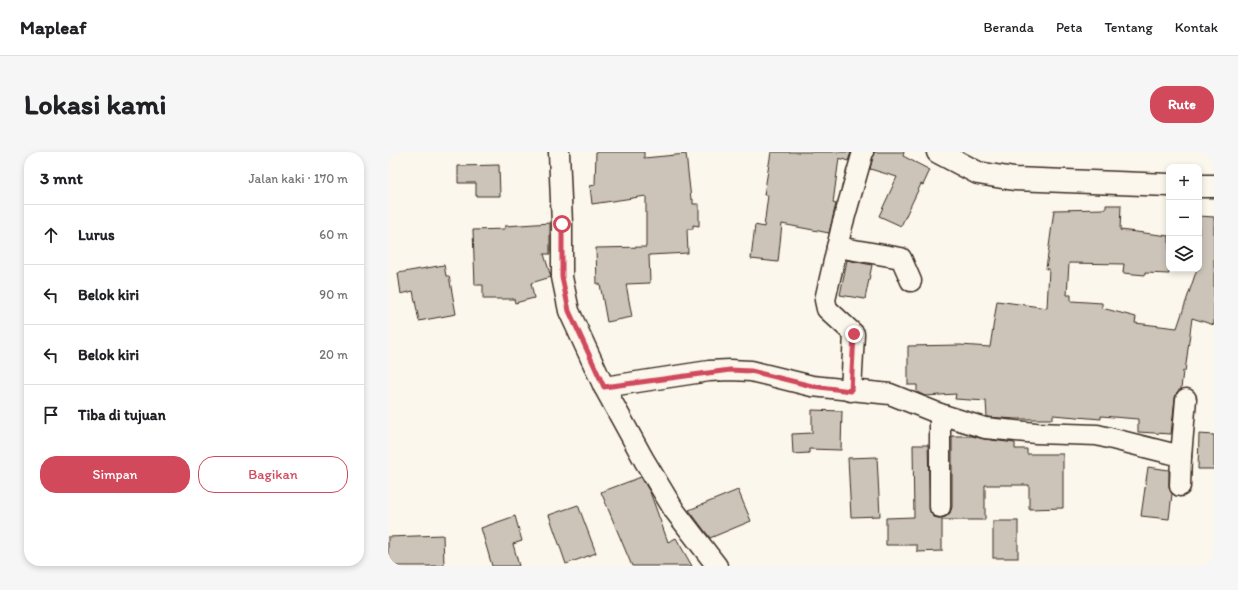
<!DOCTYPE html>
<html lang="id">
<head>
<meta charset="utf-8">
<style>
  :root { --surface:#fff; --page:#f6f6f6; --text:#202124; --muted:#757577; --line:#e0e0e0; --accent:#d1495b }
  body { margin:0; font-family:Itim,sans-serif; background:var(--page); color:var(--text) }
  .controls { position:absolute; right:12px; top:12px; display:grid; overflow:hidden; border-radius:8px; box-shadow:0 2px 6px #0003 }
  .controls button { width:36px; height:36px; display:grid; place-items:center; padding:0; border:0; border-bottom:1px solid var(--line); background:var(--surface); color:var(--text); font:20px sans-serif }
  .stop { position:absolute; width:12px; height:12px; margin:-9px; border:3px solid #d1495b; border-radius:50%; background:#fff }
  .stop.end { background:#d1495b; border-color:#fff; box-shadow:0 1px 4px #0008 }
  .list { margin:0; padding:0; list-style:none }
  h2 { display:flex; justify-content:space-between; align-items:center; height:52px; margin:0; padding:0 16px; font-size:17px }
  h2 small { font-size:13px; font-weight:400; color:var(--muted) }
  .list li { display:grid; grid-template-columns:26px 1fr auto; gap:12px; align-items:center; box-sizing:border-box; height:60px; padding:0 16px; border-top:1px solid var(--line) }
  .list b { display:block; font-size:15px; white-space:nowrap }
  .list em { font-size:13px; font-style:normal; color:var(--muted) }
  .actions { display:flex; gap:8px; padding:12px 16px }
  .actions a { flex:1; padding:9px 0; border:1px solid var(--accent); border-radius:16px; text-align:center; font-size:14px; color:var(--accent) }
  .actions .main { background:var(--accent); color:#fff }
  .icon { flex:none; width:22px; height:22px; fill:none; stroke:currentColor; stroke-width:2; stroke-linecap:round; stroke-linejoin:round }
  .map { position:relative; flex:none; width:826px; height:414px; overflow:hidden; border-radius:16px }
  header { display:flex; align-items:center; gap:24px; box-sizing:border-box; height:56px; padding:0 20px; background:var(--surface); border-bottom:1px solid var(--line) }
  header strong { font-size:19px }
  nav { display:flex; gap:22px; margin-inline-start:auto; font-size:14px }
  .intro { display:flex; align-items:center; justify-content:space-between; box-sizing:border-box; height:96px; padding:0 24px }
  h1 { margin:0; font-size:28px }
  .button { padding:10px 18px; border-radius:16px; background:var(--accent); color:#fff; font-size:14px; font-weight:700 }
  main { display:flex; gap:24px; padding:0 24px }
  aside { flex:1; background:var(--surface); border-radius:16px; box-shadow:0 2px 6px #0003 }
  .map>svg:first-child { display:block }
  .building { fill:#ccc4b9; stroke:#3b2a1e }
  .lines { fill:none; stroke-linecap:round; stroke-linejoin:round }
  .minor-casing { stroke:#3b2a1e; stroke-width:23 }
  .trunk-casing { stroke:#3b2a1e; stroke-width:25 }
  .minor { stroke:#fbf7ec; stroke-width:20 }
  .trunk { stroke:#fbf7ec; stroke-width:22 }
  .route { stroke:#d1495b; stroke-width:5 }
</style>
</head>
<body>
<header>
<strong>Mapleaf</strong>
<nav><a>Beranda</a><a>Peta</a><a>Tentang</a><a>Kontak</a></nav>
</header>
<div class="intro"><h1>Lokasi kami</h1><a class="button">Rute</a></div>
<main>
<aside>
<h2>3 mnt<small>Jalan kaki · 170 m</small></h2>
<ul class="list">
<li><svg class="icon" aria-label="ahead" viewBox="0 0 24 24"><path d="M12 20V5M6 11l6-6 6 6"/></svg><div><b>Lurus</b></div><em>60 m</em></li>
<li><svg class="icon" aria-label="left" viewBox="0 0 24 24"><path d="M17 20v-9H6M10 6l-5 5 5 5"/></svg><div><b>Belok kiri</b></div><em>90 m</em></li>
<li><svg class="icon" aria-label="left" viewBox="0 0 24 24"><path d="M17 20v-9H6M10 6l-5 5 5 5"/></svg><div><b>Belok kiri</b></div><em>20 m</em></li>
<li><svg class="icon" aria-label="arrive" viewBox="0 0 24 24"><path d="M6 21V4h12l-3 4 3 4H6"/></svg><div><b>Tiba di tujuan</b></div></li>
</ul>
<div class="actions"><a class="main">Simpan</a><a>Bagikan</a></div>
</aside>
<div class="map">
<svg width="826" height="414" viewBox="0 0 826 414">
  <rect width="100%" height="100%" fill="#fbf7ec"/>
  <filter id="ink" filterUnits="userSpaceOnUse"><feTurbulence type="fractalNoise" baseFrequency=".025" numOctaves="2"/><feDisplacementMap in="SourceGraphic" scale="8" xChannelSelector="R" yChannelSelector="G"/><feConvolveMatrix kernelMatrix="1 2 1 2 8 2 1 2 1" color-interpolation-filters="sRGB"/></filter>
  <g filter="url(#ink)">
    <!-- building -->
    <g class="building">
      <polygon points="208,0 256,0 256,6 298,2 303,47 305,47 305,52 311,52 311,74 305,73 305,77 299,77 300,101 261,103 262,131 238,132 244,165 219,170 212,132 209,132 208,96 258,95 258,44 204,52 202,34 207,33"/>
      <polygon points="383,0 463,0 460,9 451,6 445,51 448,52 447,56 441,81 394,72 390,110 363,107 367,73 376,75 380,43 376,43"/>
      <polygon points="486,0 516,0 515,4 542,18 535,33 533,32 513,74 491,64 509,25 482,17"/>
      <polygon points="111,13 112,44 88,44 88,31 70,31 70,14"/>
      <polygon points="718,53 733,53 732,78 781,84 781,122 757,121 757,123 735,121 736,112 681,111 679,143 683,143 683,149 714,151 714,156 748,165 747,171 789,176 809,117 811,117 811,64 826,65 826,173 804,166 797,220 795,219 793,237 789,240 787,246 783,282 750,280 750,267 713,264 713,267 665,263 665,267 628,267 599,265 598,249 567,247 568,242 537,244 529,240 529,233 520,233 520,194 572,193 602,195 609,149 659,156 661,117 658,117 666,58 718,57"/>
      <polygon points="162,71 162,102 156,102 163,125 143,131 146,146 127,151 126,147 95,147 95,133 87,133 85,78 117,77 117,74"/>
      <polygon points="459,108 484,113 477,147 452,143"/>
      <polygon points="56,113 58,124 61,124 68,162 31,169 25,139 13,142 10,121"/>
      <polygon points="424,258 454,259 453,298 421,297 421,301 405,302 404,282 424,281"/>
      <polygon points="811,282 826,283 826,317 810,317"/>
      <polygon points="564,284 584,284 596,287 627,291 627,297 639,297 639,302 675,302 675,356 641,357 641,333 597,333 597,368 554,368 554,399 529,400 529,393 498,393 498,366 526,365 525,293 540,293 542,360 546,365 552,366 557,365 562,361 564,355"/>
      <polygon points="489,305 492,364 463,365 460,306"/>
      <polygon points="760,315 781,318 781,334 784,342 781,367 753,364"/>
      <polygon points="253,325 262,340 280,390 288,386 304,414 244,414 213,340"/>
      <polygon points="350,338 363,369 322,386 301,358"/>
      <polygon points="190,353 208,401 178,412 161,363"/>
      <polygon points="127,364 134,389 125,392 131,414 104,414 93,376"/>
      <rect x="605" y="369" width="25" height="37"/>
      <polygon points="55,383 56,414 0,414 0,385"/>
    </g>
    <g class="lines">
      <!-- minor casing -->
      <g class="minor-casing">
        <g id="minor">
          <polyline points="171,0 174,72 174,125 181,159 216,235 256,308 286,358 329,414"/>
          <polyline points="449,95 513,106 523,129"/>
          <polyline points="216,235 321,219 342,218 363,219 424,234 502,242 552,262 597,276 648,281 709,283 793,304 798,247"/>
          <polyline points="463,239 466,182 439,157 437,148 454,74 475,0"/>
          <polyline points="792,334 793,304"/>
          <polyline points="552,355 552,262"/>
        </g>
      </g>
      <!-- trunk casing -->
      <g class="trunk-casing">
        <g id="trunk">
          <polyline points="550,0 590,21 626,27 781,33"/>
          <polyline points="811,34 826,34"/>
        </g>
      </g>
      <!-- minor -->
      <use href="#minor" class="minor"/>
      <!-- trunk -->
      <use href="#trunk" class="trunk"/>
    </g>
  </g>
  <g class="lines" filter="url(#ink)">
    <!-- route -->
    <polyline class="route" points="174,72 174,125 181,159 216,235 342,218 363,219 424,234 463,239 466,182"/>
  </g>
</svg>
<div class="controls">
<button>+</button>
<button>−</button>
<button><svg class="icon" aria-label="layers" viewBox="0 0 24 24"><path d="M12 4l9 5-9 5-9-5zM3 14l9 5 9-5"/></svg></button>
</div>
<div class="stop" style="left:174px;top:72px"></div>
<div class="stop end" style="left:466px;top:182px"></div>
</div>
</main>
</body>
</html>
